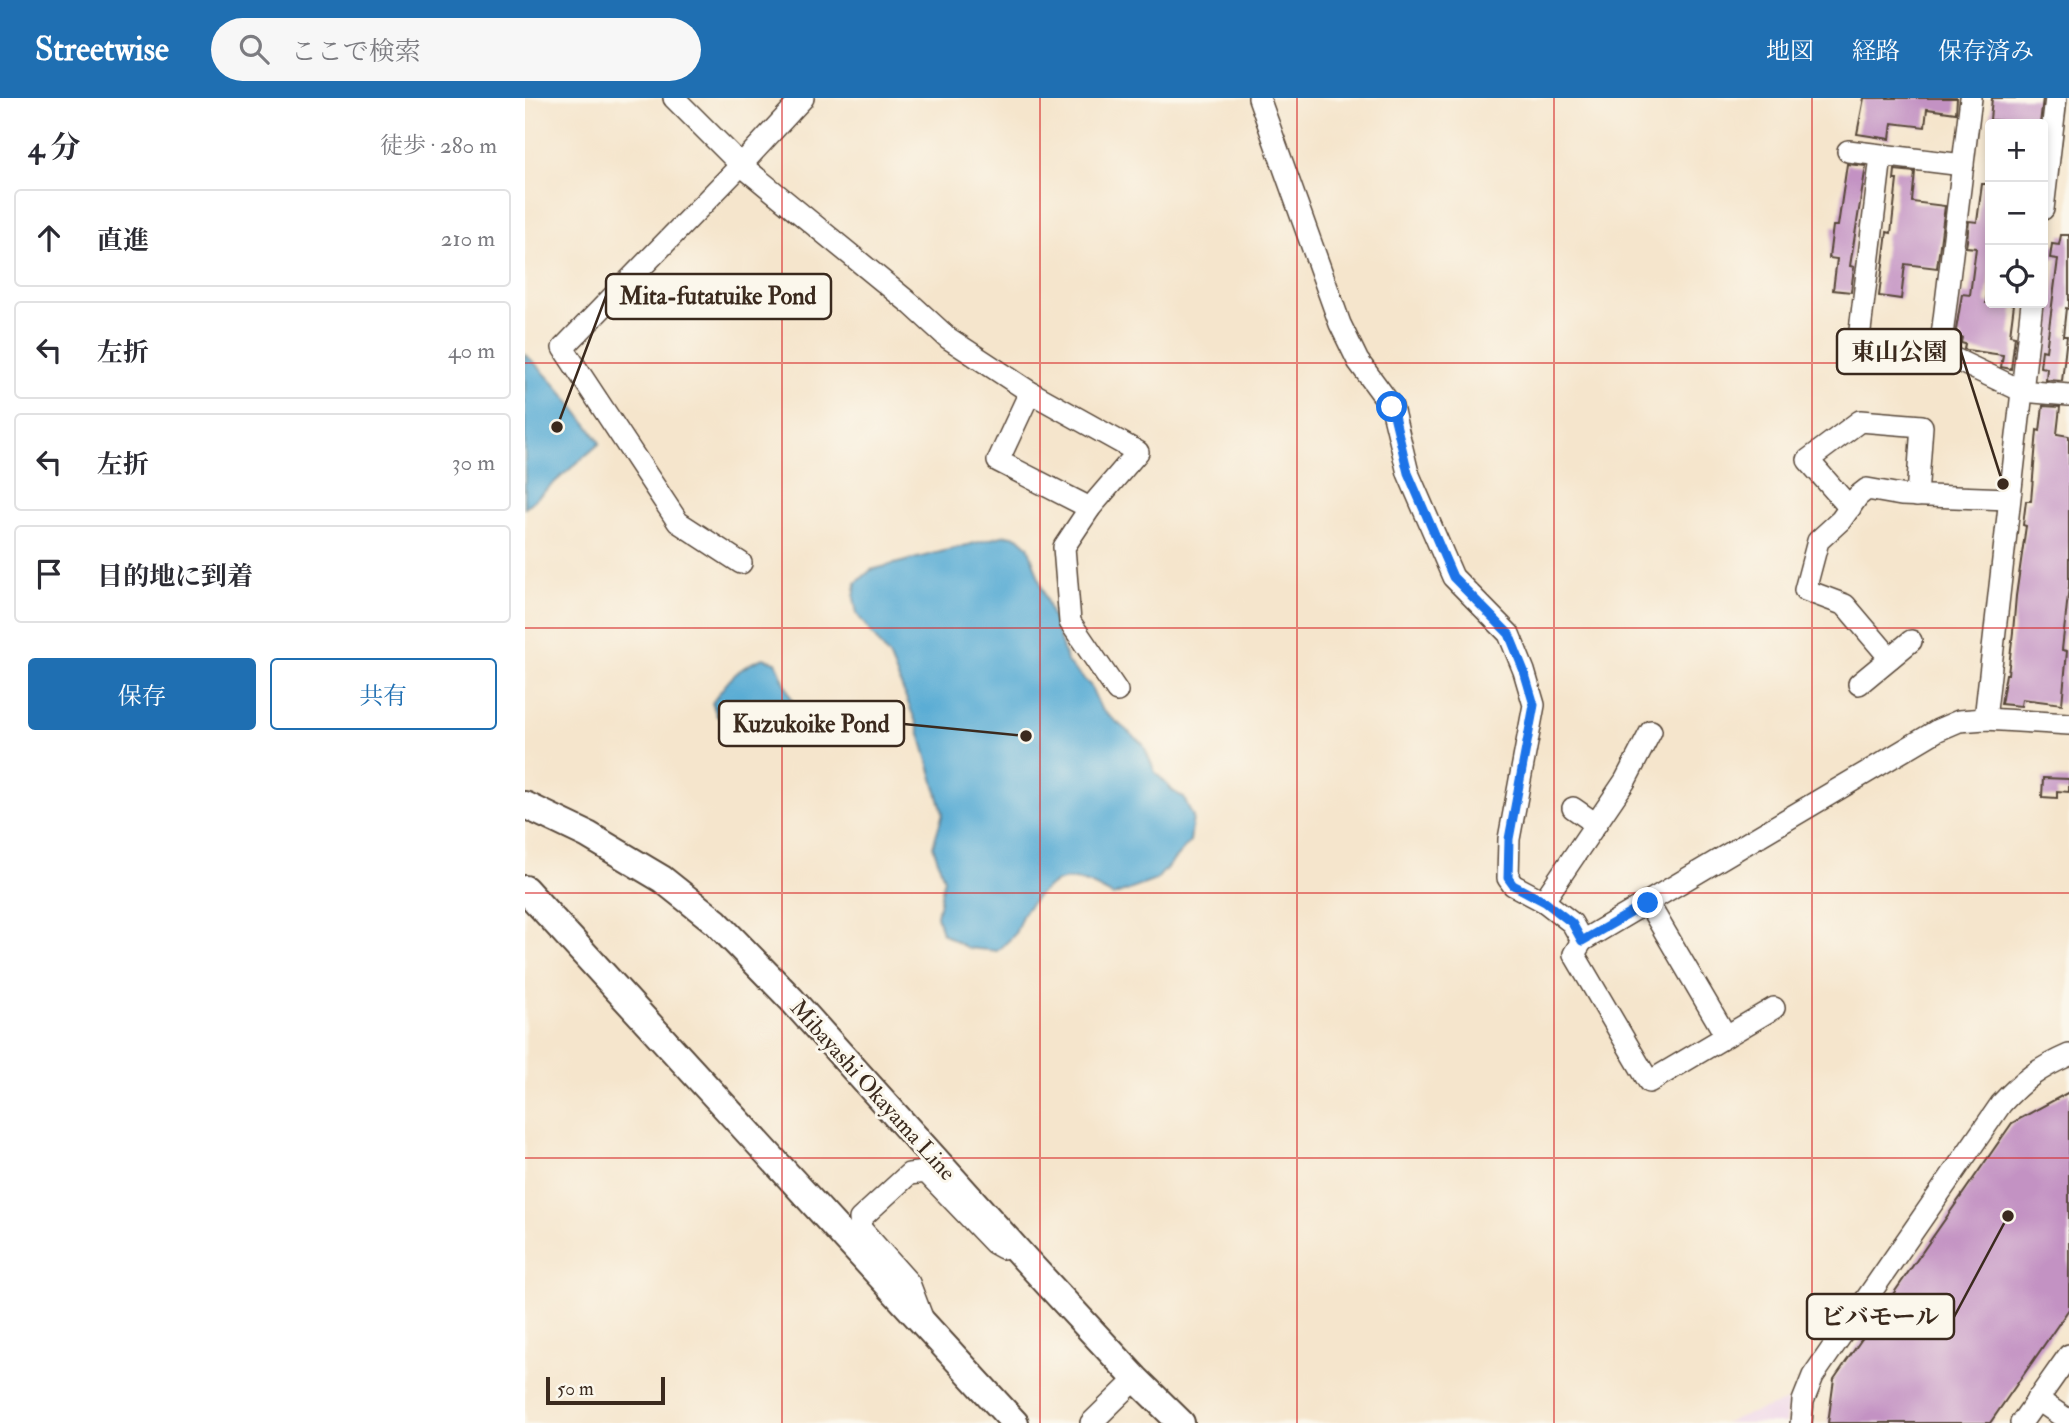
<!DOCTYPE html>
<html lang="ja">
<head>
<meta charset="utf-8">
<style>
  :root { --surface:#fff; --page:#f7f7f7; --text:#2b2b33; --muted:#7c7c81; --line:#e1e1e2; --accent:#1f6fb2 }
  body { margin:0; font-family:"IM FELL Double Pica","Noto Serif JP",serif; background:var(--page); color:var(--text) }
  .controls { position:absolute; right:21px; top:21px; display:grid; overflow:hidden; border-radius:7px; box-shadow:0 4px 10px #0003 }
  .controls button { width:63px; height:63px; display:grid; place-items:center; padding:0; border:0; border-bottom:2px solid var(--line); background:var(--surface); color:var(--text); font:35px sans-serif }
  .scale { position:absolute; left:21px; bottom:18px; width:119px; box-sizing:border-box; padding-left:7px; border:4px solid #3b2a1e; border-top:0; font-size:19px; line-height:24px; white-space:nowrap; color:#3b2a1e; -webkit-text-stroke:5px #fbf7ec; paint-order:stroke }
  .stop { position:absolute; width:21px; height:21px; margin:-16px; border:5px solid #1a73e8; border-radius:50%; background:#fff }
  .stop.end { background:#1a73e8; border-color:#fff; box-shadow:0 2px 7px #0008 }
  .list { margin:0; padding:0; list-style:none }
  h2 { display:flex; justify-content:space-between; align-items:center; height:91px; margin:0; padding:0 28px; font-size:30px }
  h2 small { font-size:23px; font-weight:400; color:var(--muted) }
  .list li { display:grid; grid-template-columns:46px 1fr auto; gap:21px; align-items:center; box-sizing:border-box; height:98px; margin:0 14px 14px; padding:0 14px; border:2px solid var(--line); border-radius:7px }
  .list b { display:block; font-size:26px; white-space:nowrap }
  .list em { font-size:23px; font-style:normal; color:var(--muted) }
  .actions { display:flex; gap:14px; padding:21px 28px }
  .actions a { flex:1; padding:16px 0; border:2px solid var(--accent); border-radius:7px; text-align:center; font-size:24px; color:var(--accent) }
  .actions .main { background:var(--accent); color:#fff }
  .icon { flex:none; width:38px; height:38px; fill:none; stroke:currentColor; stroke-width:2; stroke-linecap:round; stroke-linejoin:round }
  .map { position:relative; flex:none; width:1544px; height:1325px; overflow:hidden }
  header { display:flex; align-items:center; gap:42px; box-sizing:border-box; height:98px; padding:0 35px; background:var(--accent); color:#fff }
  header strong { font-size:33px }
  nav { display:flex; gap:38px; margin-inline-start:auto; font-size:24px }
  .search { width:490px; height:63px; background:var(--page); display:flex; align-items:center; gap:18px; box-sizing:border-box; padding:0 24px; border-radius:38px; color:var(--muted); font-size:26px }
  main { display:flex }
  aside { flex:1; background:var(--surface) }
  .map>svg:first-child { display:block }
  .built { fill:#edd1e9 }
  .water { fill:#59acd4; stroke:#4a6b79; stroke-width:2 }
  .building { fill:#c392c3 }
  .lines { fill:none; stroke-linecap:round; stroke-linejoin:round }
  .minor-casing { stroke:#574638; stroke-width:24 }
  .major-casing { stroke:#574638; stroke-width:30 }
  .minor { stroke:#fff; stroke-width:21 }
  .major { stroke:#fff; stroke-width:26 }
  .route { stroke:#1a73e8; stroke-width:9 }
  .grid { fill:none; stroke:#d62828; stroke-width:2; stroke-opacity:0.55 }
  .labels { text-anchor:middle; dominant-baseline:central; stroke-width:6; stroke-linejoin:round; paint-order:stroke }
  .street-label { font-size:23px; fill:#3b2a1e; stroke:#fbf7ec }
  .leader { fill:none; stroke:#3b2a1e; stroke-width:2.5 }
  .callout-dot { fill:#3b2a1e; stroke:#fbf7ec; stroke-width:2.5 }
  .callout { fill:#fbf7ec; stroke:#3b2a1e; stroke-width:2.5 }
  .callout-label { font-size:24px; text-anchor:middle; font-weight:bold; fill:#3b2a1e }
</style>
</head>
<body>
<header>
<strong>Streetwise</strong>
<div class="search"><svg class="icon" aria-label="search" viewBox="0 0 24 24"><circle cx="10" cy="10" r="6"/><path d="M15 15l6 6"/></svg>ここで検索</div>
<nav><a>地図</a><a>経路</a><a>保存済み</a></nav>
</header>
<main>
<aside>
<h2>4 分<small>徒歩 · 280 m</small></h2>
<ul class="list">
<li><svg class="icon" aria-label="ahead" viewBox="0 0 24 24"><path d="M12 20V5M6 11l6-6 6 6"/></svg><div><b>直進</b></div><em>210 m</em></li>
<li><svg class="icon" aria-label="left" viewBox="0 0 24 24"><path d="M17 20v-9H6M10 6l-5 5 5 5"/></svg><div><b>左折</b></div><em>40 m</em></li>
<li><svg class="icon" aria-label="left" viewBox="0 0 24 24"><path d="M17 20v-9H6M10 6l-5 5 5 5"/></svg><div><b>左折</b></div><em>30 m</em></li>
<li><svg class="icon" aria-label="arrive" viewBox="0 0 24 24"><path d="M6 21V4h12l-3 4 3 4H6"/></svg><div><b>目的地に到着</b></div></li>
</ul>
<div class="actions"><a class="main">保存</a><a>共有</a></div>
</aside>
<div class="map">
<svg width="1544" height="1325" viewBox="0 0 1544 1325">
  <rect width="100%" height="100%" fill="#fbf7ec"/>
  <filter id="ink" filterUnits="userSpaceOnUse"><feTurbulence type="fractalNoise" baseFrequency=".0143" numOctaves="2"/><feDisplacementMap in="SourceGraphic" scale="14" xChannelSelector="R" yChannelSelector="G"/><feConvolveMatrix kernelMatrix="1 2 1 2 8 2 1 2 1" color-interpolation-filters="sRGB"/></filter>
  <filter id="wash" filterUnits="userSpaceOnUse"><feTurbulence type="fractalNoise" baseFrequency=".00686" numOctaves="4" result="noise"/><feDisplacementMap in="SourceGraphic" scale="28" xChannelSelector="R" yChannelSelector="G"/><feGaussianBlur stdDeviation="1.57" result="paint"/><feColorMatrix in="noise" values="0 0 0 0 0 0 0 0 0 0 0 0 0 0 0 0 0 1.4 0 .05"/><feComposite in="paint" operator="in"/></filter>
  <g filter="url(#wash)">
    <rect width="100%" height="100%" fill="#f5e5cc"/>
    <!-- built -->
    <polygon class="built" points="1263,1303 1260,1325 1198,1325 1229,1314"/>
    <!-- water -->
    <g class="water">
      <path d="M0,256c29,27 53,56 75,89l-75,65z"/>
      <path d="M481,437l12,2 10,9 40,118 22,21 11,24 42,35 12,28 18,19 11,7 9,19 -3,25 -34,38 -43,16c-40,-23 -58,-25 -88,15 -6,7 -6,18 -12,25 -4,5 -11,10 -16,15l-30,-3 -25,-15 -5,-17 7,-37 -11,-33 10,-33 -25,-86 -28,-69 -33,-44 -3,-16 2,-15 15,-13z"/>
      <path d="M238,560l13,4 21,50 -4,11c-27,2 -52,6 -76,-7l-5,-13c16,-23 25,-35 51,-45z"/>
    </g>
    <g id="blocks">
      <!-- building -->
      <g class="building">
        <polygon points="1339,0 1432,0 1431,15 1402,11 1400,29 1367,25 1365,41 1332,36"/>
        <polygon points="1467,0 1518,0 1515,26 1465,22"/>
        <polygon points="1322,66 1341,68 1325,168 1329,169 1326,194 1308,192 1312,161 1304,160 1308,128 1313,128"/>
        <polygon points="1370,72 1390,74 1387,104 1420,108 1412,170 1380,166 1376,201 1354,198 1362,134 1366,135 1372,82 1369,82"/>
        <polygon points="1457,86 1465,86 1465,169 1461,205 1489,206 1485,237 1490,238 1486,271 1476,269 1478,257 1442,252 1439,251 1440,246 1436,245 1437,239 1430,238 1437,196 1445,197 1451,150 1441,149 1442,143 1444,123 1452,124"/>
        <polygon points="1536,137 1544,137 1544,211 1541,210 1538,238 1542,238 1537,283 1521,282 1522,270 1515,269 1517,252 1521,253 1533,161 1525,160 1527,146 1534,147"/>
        <polygon points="1518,308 1535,309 1532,336 1544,338 1544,488 1537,552 1542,553 1537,606 1497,601 1496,608 1476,606 1481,576 1483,576 1488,534 1491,498 1501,428 1498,427 1501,403 1506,403 1512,332 1515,333"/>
        <polygon points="1518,680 1544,681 1544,694 1532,693 1532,700 1517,699"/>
        <polygon points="1544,994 1544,1211 1465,1325 1303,1325 1309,1281 1487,1025"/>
      </g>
    </g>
  </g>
  <g filter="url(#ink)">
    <use href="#blocks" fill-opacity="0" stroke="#574638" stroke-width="2"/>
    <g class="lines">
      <!-- minor casing -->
      <g class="minor-casing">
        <g id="minor">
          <polyline points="149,0 216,67 387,207 423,240 505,294 613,354 565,410 539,449 545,524 592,593"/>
          <polyline points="734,0 815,226 833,263 867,309 883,375 928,479 984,536 999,573 1009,607 984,741 983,780 988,787 1020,804 1047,825 1057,843"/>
          <polyline points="1446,0 1415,254 1497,293 1544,297"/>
          <polyline points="1323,53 1438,67"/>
          <polyline points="1356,58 1333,249 1415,254"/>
          <polyline points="1518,111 1531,0"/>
          <polyline points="505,294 473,363 565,410"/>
          <polyline points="1325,410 1283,362 1335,323 1397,328 1392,398"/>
          <polyline points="216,465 153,424 38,250 216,67 278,0"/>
          <polyline points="1365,560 1320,507 1280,492 1293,443 1316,422 1333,398 1342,391 1376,397 1484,401"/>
          <polyline points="1334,586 1386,543"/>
          <polyline points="1460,621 1507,205"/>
          <polyline points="1048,710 1071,726"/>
          <polyline points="1020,804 1024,795 1100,683 1126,633"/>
          <polyline points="1123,805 1201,938"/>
          <polyline points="1249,910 1124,984 1049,856 1057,843 1413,632 1434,623 1460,621 1544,626"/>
          <polyline points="398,1222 384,1185 336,1131 335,1121 384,1076 401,1074 469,1145 478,1150"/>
          <polyline points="1512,1301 1544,1323"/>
          <polyline points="566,1325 611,1281"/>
          <path d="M1276,1325l2,-22 10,-25 188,-272c22,-24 38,-36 68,-49"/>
          <polyline points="1496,1325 1544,1257"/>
        </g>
      </g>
      <!-- major casing -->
      <g class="major-casing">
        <g id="major">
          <polyline points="0,707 63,737 137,781 191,824 266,901 500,1161 611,1281 656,1325"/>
          <polyline points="0,791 490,1325"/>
        </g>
      </g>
      <!-- minor -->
      <use href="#minor" class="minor"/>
      <!-- major -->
      <use href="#major" class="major"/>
    </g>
  </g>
  <g class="lines" filter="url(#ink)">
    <!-- route -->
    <polyline class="route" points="867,309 883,375 928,479 984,536 999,573 1009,607 984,741 983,780 988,787 1020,804 1047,825 1057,843 1123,805"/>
  </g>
  <!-- grid -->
  <path class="grid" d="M257,0v1325M515,0v1325M772,0v1325M1029,0v1325M1287,0v1325M0,265h1544M0,530h1544M0,795h1544M0,1060h1544"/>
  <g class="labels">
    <!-- street labels -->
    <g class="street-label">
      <text transform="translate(348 992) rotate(48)">Mibayashi Okayama Line</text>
    </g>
  </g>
  <!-- callouts -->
  <path class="leader" d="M32 329L81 198M1478 386L1436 254M501 638L379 626M1483 1118L1429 1219"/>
  <g class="callout-dot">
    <circle cx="32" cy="329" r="7"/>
    <circle cx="1478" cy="386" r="7"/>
    <circle cx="501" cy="638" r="7"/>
    <circle cx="1483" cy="1118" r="7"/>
  </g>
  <g class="callout">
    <rect x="81" y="176" width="225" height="45" rx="7"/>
    <rect x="1312" y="231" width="124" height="45" rx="7"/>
    <rect x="194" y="603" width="185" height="45" rx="7"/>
    <rect x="1282" y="1196" width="147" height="45" rx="7"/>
  </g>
  <g class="callout-label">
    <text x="193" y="206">Mita-futatuike Pond</text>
    <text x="1374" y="262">東山公園</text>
    <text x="286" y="634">Kuzukoike Pond</text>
    <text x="1355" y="1227">ビバモール</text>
  </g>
</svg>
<div class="controls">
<button>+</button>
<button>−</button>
<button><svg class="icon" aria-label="locate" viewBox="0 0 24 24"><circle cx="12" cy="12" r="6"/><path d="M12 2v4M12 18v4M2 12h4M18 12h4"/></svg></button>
</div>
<div class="scale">50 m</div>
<div class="stop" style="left:867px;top:309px"></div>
<div class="stop end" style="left:1123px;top:805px"></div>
</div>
</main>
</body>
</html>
